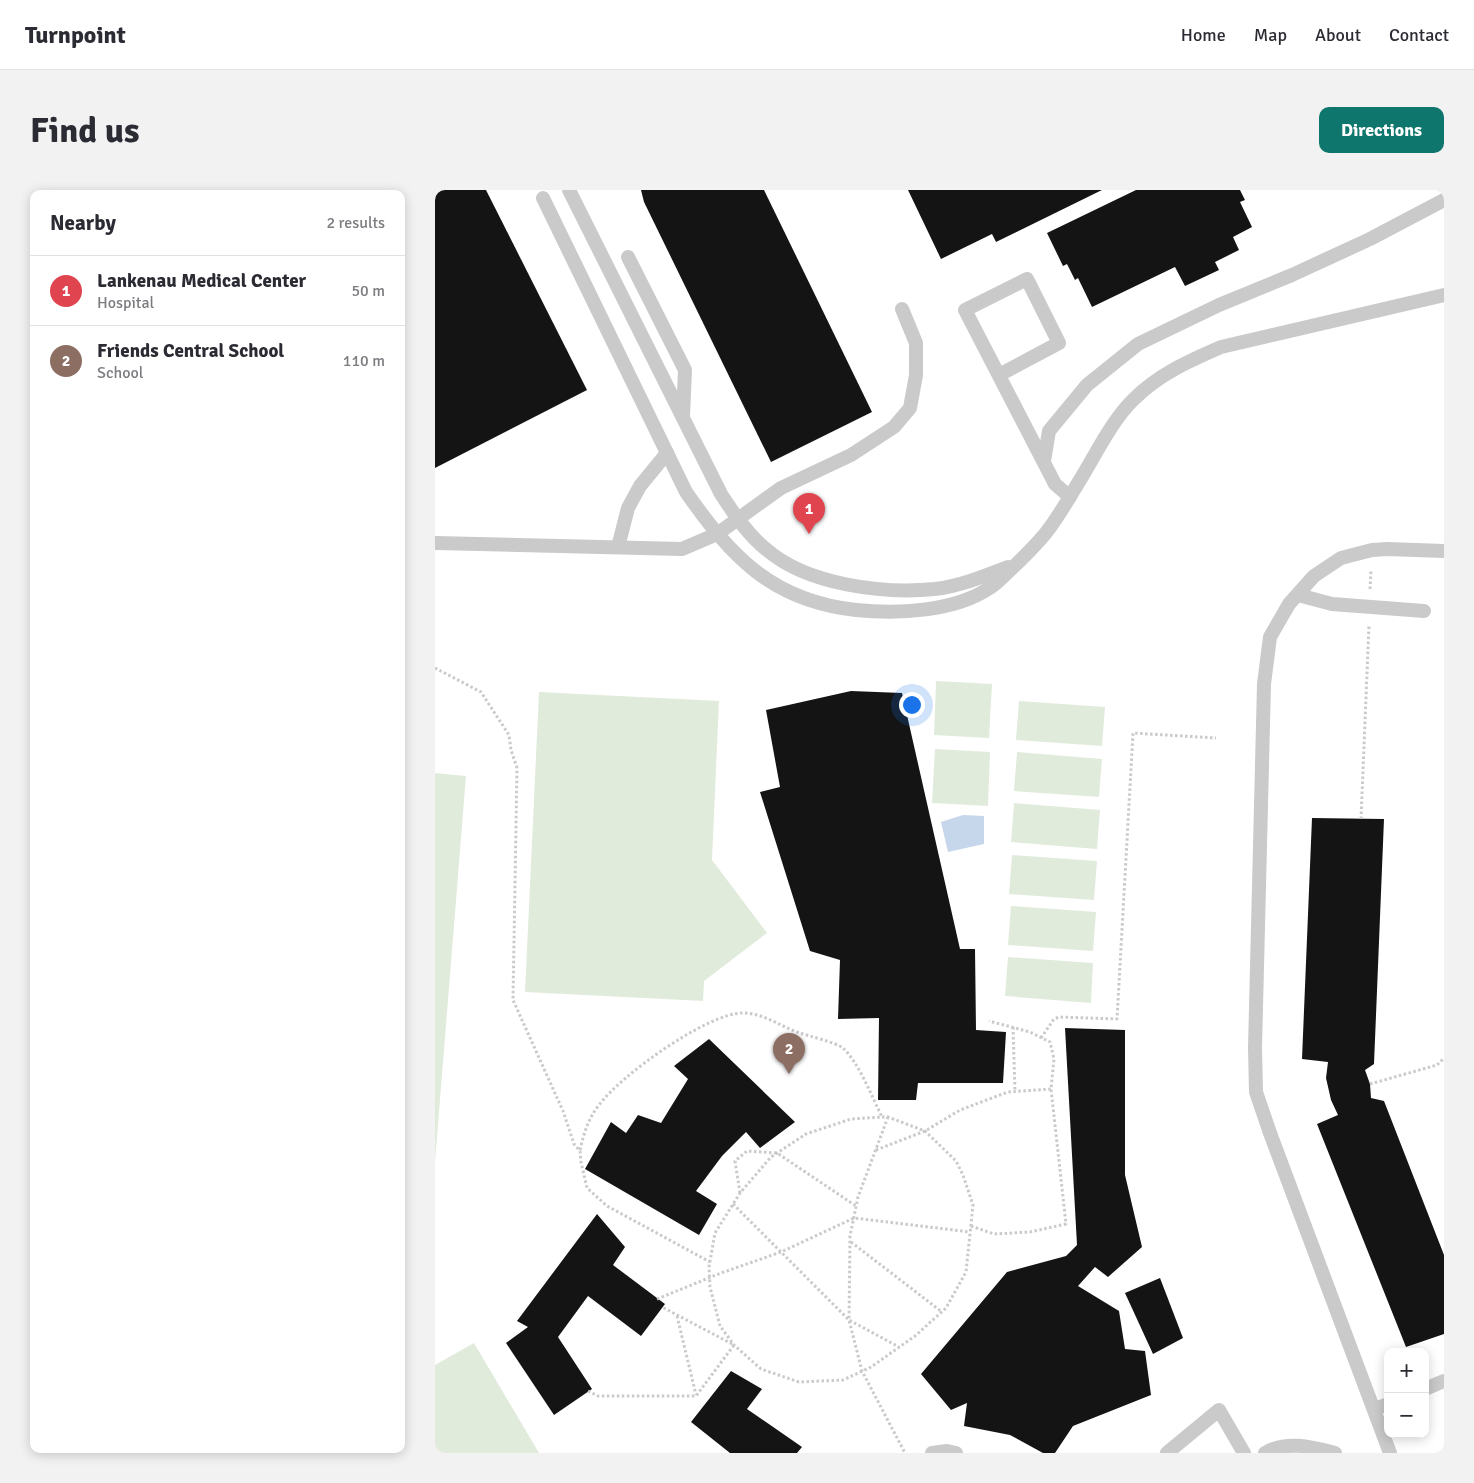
<!DOCTYPE html>
<html lang="en">
<head>
<meta charset="utf-8">
<style>
  :root { --surface:#fff; --page:#f2f2f3; --text:#2b2b33; --muted:#7c7c81; --line:#e1e1e2; --accent:#0f766e }
  body { margin:0; font-family:Signika,sans-serif; background:var(--page); color:var(--text) }
  .controls { position:absolute; right:15px; bottom:15px; display:grid; overflow:hidden; border-radius:10px; box-shadow:0 2px 12px #0003 }
  .controls button { width:45px; height:45px; display:grid; place-items:center; padding:0; border:0; border-bottom:1px solid var(--line); background:var(--surface); color:var(--text); font:25px sans-serif }
  .you { position:absolute; left:476px; top:514px; width:18px; height:18px; margin:-12px; border:4px solid #fff; border-radius:50%; background:#1a73e8; box-shadow:0 0 0 8px #1a73e833 }
  .badge { display:grid; place-items:center; width:32px; height:32px; border-radius:50%; background:var(--accent); color:#fff; font-size:16px; font-weight:700 }
  .pin { position:absolute; translate:-50% -41px; filter:drop-shadow(0 1px 2px #0008) }
  .pin::after { content:''; position:absolute; top:26px; width:18px; height:15px; background:inherit; clip-path:polygon(0 0,100% 0,50% 100%) }
  .list { margin:0; padding:0; list-style:none }
  h2 { display:flex; justify-content:space-between; align-items:center; height:65px; margin:0; padding:0 20px; font-size:21px }
  h2 small { font-size:16px; font-weight:400; color:var(--muted) }
  .list li { display:grid; grid-template-columns:32px 1fr auto; gap:15px; align-items:center; box-sizing:border-box; height:70px; padding:0 20px; border-top:1px solid var(--line) }
  .list b { display:block; font-size:19px; white-space:nowrap }
  .list p { margin:0; font-size:16px; white-space:nowrap; color:var(--muted) }
  .list em { font-size:16px; font-style:normal; color:var(--muted) }
  .map { position:relative; flex:none; width:1009px; height:1263px; overflow:hidden; border-radius:10px }
  header { display:flex; align-items:center; gap:30px; box-sizing:border-box; height:70px; padding:0 25px; background:var(--surface); border-bottom:1px solid var(--line) }
  header strong { font-size:24px }
  nav { display:flex; gap:28px; margin-inline-start:auto; font-size:18px }
  .intro { display:flex; align-items:center; justify-content:space-between; box-sizing:border-box; height:120px; padding:0 30px }
  h1 { margin:0; font-size:35px }
  .button { padding:12px 22px; border-radius:10px; background:var(--accent); color:#fff; font-size:18px; font-weight:700 }
  main { display:flex; gap:30px; padding:0 30px }
  aside { flex:1; background:var(--surface); border-radius:10px; box-shadow:0 2px 12px #0003 }
  .map>svg:first-child { display:block }
  .green { fill:#e1ebdb }
  .water { fill:#c7d7eb }
  .building { fill:#141414 }
  .lines { fill:none; stroke-linecap:round; stroke-linejoin:round }
  .path { stroke:#cacaca; stroke-width:3; stroke-dasharray:2.5 2.5; stroke-linecap:butt }
  .service { stroke:#cacaca; stroke-width:14 }
</style>
</head>
<body>
<header>
<strong>Turnpoint</strong>
<nav><a>Home</a><a>Map</a><a>About</a><a>Contact</a></nav>
</header>
<div class="intro"><h1>Find us</h1><a class="button">Directions</a></div>
<main>
<aside>
<h2>Nearby<small>2 results</small></h2>
<ul class="list">
<li><span class="badge" style="background:#e0444e">1</span><div><b>Lankenau Medical Center</b><p>Hospital</p></div><em>50 m</em></li>
<li><span class="badge" style="background:#8d6e63">2</span><div><b>Friends Central School</b><p>School</p></div><em>110 m</em></li>
</ul>
</aside>
<div class="map">
<svg width="1009" height="1263" viewBox="0 0 1009 1263">
  <rect width="100%" height="100%" fill="#fff"/>
  <!-- green -->
  <g class="green">
    <polygon points="501,491 557,494 554,548 499,545"/>
    <polygon points="104,502 284,511 277,670 332,743 269,791 268,811 90,802"/>
    <polygon points="584,511 670,517 667,556 581,550"/>
    <polygon points="500,559 555,562 553,616 497,613"/>
    <polygon points="582,562 667,569 664,607 579,601"/>
    <polygon points="0,583 31,586 0,972"/>
    <polygon points="579,613 665,620 662,659 576,652"/>
    <polygon points="577,665 662,671 659,710 574,704"/>
    <polygon points="576,716 661,722 658,761 573,755"/>
    <polygon points="573,767 658,773 656,813 570,806"/>
    <polygon points="39,1153 104,1263 0,1263 0,1175"/>
  </g>
  <!-- water -->
  <polygon class="water" points="528,625 549,626 549,654 513,662 506,632"/>
  <!-- building -->
  <g class="building">
    <polygon points="0,0 51,0 152,200 0,278"/>
    <polygon points="206,0 329,0 437,222 336,272 209,12"/>
    <polygon points="473,0 667,0 561,52 557,44 506,69"/>
    <polygon points="701,0 805,0 810,10 805,12 817,37 798,47 804,60 780,72 784,80 750,96 740,77 657,117 643,88 640,90 632,74 628,76 612,43"/>
    <polygon points="416,501 467,503 525,759 540,759 541,840 571,842 568,893 483,893 481,910 443,910 444,828 403,829 405,770 375,761 325,602 345,597 331,520"/>
    <polygon points="877,628 949,629 939,874 930,880 935,894 936,908 949,911 1009,1065 1009,1144 971,1157 882,934 903,925 896,910 891,888 893,872 867,869"/>
    <polygon points="630,838 690,840 690,985 707,1057 673,1087 660,1077 643,1096 684,1121 690,1159 710,1161 716,1205 638,1236 620,1263 608,1263 575,1245 529,1236 532,1213 516,1220 486,1184 572,1082 631,1066 642,1055"/>
    <polygon points="274,849 360,932 325,958 311,942 287,966 261,1001 282,1014 264,1045 150,979 176,932 191,943 203,925 226,933 253,889 239,876"/>
    <polygon points="162,1024 190,1057 178,1075 230,1114 206,1146 153,1106 123,1147 157,1199 119,1225 71,1153 93,1137 82,1131"/>
    <polygon points="725,1088 748,1148 718,1164 690,1103"/>
    <polygon points="296,1181 327,1199 312,1219 367,1257 362,1263 295,1263 256,1232"/>
  </g>
  <g class="lines">
    <!-- path -->
    <g class="path">
      <polyline points="935,399 936,380"/>
      <polyline points="0,478 46,502 74,545 76,560 82,578 78,810 128,921 139,954 145,961 146,972 152,998 172,1016 275,1072"/>
      <polyline points="926,629 934,435"/>
      <polyline points="578,837 580,902"/>
      <polyline points="606,848 619,829 624,827 682,829 698,543 781,548"/>
      <polyline points="935,894 1002,875 1009,868"/>
      <polygon points="447,927 453,927 490,941 521,971 528,985 538,1015 531,1082 511,1118 480,1146 436,1177 408,1190 364,1192 326,1179 299,1155 285,1136 275,1097 274,1077 280,1043 305,1003 336,967 371,944 416,929"/>
      <polyline points="453,927 423,1007 415,1046 414,1130 464,1157"/>
      <path d="M145,960c4,-17 8,-31 19,-45 21,-29 108,-92 144,-92 21,0 38,14 57,20 9,3 37,10 43,15 16,15 29,49 39,69"/>
      <polyline points="441,960 490,941 525,920 573,902 616,899"/>
      <polyline points="305,1003 300,971 312,961 342,963 421,1016"/>
      <polyline points="298,1014 414,1130 427,1181 470,1263"/>
      <polyline points="536,1036 559,1044 595,1042 631,1034 616,899 619,869 615,852 595,842 554,831"/>
      <polyline points="416,1052 507,1122"/>
      <polyline points="222,1109 286,1083 346,1062 419,1028 535,1042"/>
      <polyline points="242,1126 261,1205"/>
      <polyline points="153,1201 163,1206 261,1206 299,1155 227,1117"/>
    </g>
    <!-- service -->
    <g class="service">
      <path d="M134,0l152,304c13,20 27,41 46,56 41,35 116,44 168,39 25,-3 50,-13 73,-22"/>
      <path d="M108,8l143,294c46,66 87,109 170,118 42,4 99,2 135,-23 6,-4 12,-10 17,-15 13,-12 26,-25 37,-38 13,-16 24,-36 35,-54 16,-26 32,-60 54,-81 25,-25 55,-38 87,-52l223,-52"/>
      <polyline points="193,67 250,180 248,226"/>
      <polyline points="564,185 624,153 592,89 530,120 620,294 635,307"/>
      <polyline points="609,271 614,241 652,195 703,154 784,115 857,85 935,49 1009,10"/>
      <polyline points="0,353 247,359 282,344 346,298 416,265 459,237 475,218 481,185 481,153 467,119"/>
      <polyline points="183,357 193,318 205,296 232,263"/>
      <polyline points="863,405 897,414 989,421"/>
      <polyline points="990,1199 1009,1191"/>
      <polyline points="940,1219 953,1214"/>
      <polyline points="497,1263 512,1261 521,1263"/>
      <polyline points="732,1263 784,1220 809,1263"/>
      <path d="M830,1263c22,-13 47,-6 70,0"/>
      <polyline points="955,1263 835,943 821,902 820,858 829,494 835,447 854,414 879,386 906,368 937,360 952,359 1009,361"/>
    </g>
  </g>
</svg>
<div class="controls">
<button>+</button>
<button>−</button>
</div>
<div class="you"></div>
<div class="pin badge" style="left:374px;top:344px;background:#e0444e">1</div>
<div class="pin badge" style="left:354px;top:884px;background:#8d6e63">2</div>
</div>
</main>
</body>
</html>
